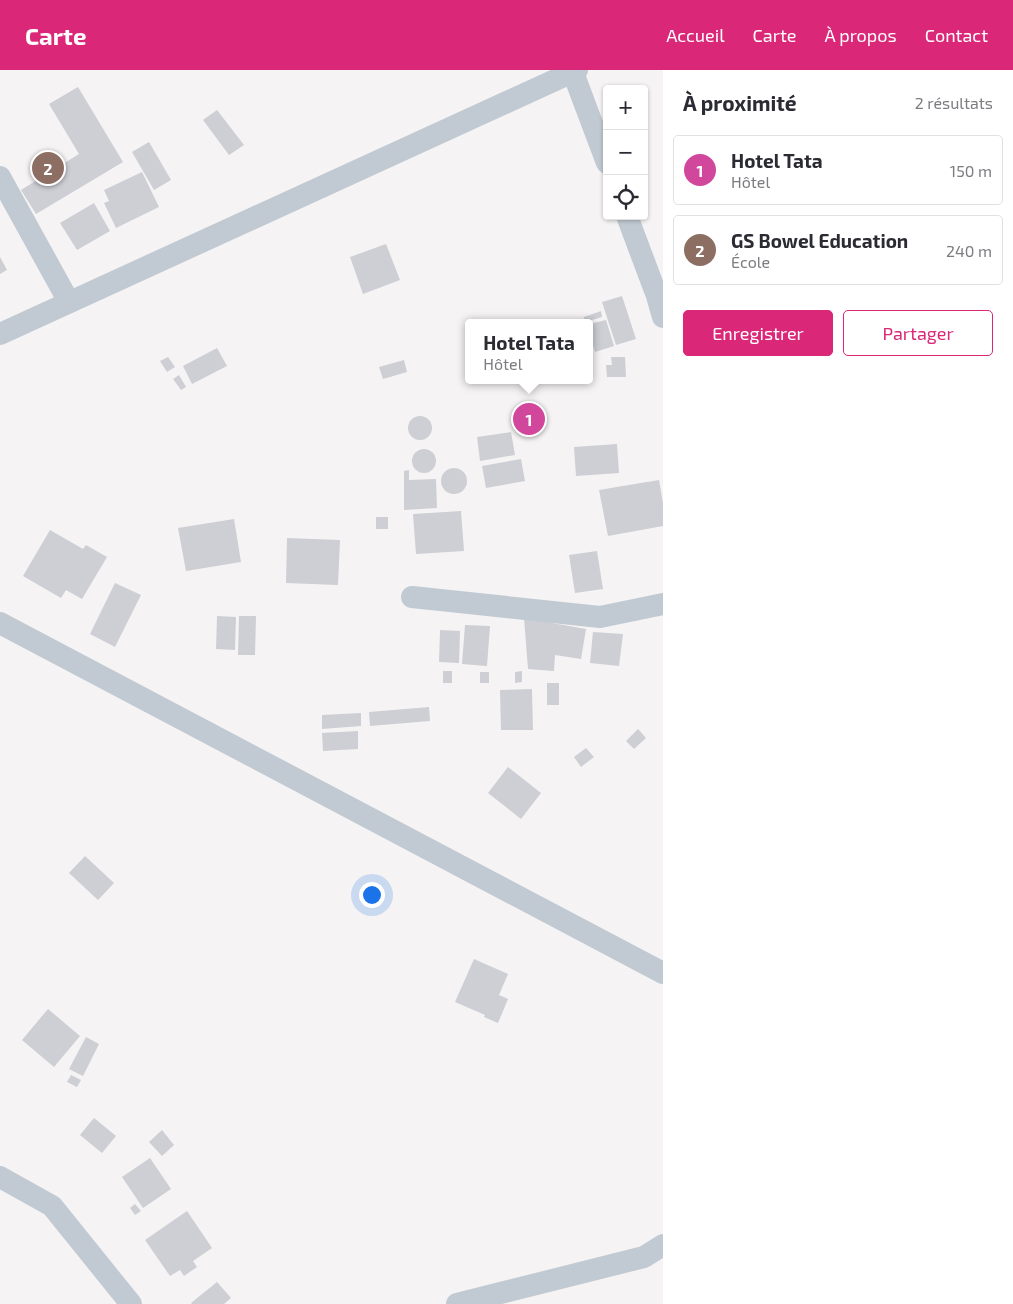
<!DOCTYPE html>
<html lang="fr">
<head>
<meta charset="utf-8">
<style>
  :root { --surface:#fff; --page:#f2f2f3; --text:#2b2b33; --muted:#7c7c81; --line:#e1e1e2; --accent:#db2777 }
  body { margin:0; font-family:"Exo 2",sans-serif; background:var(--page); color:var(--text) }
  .controls { position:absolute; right:15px; top:15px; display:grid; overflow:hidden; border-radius:5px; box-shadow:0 1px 4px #0004 }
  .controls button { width:45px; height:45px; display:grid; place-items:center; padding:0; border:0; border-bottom:1px solid var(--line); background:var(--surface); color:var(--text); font:25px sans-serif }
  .you { position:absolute; left:371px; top:824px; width:18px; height:18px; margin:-12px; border:4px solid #fff; border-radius:50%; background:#1a73e8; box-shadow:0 0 0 8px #1a73e833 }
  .badge { display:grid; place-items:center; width:32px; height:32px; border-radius:50%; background:var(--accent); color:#fff; font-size:16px; font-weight:700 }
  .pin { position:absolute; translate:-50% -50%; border:2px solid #fff; box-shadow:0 1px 5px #0006 }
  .popup { position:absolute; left:465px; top:249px; width:128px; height:65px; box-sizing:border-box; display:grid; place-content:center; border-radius:5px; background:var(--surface); filter:drop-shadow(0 1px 4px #0005); font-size:16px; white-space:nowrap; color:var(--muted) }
  .popup b { font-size:19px; color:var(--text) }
  .popup::after { content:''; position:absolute; left:50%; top:100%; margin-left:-10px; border:10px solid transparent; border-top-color:var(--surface) }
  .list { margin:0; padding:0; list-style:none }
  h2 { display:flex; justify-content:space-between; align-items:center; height:65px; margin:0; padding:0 20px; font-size:21px }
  h2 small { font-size:16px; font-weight:400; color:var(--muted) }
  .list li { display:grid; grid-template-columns:32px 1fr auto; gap:15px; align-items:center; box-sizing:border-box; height:70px; margin:0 10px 10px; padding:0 10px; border:1px solid var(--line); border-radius:5px }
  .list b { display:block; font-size:19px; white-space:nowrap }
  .list p { margin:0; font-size:16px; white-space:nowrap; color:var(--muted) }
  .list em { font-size:16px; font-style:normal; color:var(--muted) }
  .actions { display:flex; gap:10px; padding:15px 20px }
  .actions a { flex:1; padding:11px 0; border:1px solid var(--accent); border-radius:5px; text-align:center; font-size:18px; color:var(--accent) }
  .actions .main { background:var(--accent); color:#fff }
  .icon { flex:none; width:28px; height:28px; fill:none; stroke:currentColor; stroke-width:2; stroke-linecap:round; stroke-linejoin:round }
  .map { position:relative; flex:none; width:663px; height:1234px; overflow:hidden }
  header { display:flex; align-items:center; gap:30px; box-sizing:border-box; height:70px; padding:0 25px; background:var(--accent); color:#fff }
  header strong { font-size:24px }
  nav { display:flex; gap:28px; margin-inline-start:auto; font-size:18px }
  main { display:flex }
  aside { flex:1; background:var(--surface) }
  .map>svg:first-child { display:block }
  .building { fill:#cdcfd5 }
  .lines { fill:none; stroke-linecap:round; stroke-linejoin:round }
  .minor { stroke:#c1cad2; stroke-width:22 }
</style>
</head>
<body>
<header>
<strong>Carte</strong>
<nav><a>Accueil</a><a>Carte</a><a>À propos</a><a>Contact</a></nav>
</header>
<main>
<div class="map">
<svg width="663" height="1234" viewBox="0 0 663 1234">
  <rect width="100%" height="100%" fill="#f5f3f3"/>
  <!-- building -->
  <g class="building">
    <polygon points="78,17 123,92 36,144 21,120 79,84 49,34"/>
    <polygon points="217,40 244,75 229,85 203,50"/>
    <polygon points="149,72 171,110 154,120 132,82"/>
    <polygon points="142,102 159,137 116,158 104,133 109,131 104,120"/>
    <polygon points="94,133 110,161 77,180 60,153"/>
    <polygon points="386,174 400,210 363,224 350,187"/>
    <polygon points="0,187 7,200 0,204"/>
    <polygon points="622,226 636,269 616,275 602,232"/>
    <polygon points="601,241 602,247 585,252 584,247"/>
    <polygon points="606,250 614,276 595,282 589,260 589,254"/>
    <polygon points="217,278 227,296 192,314 183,296"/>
    <polygon points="168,287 175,297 167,302 160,291"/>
    <polygon points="611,287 625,287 626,307 607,307 606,295 612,295"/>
    <polygon points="404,290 407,302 383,309 379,297"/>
    <polygon points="179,305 186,317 181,320 173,309"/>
    <circle cx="420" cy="358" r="12"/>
    <polygon points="511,362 515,385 480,391 477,367"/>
    <polygon points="617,374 619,403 576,406 574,377"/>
    <circle cx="424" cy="391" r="12"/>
    <polygon points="521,389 525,411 486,418 482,396"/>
    <circle cx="454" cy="411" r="13"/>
    <polygon points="409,400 409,410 436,409 437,438 404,440 404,401"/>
    <polygon points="659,410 663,433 663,456 608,466 599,420"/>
    <polygon points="461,441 464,481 416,484 413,444"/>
    <rect x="376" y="447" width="12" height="12"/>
    <polygon points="234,449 241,492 186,501 178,458"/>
    <polygon points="50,460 83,479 86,475 107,487 82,529 66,520 61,528 23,506"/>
    <polygon points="287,468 340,470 338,515 286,513"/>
    <polygon points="597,481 603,519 575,523 569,485"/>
    <polygon points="115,513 141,525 115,577 90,564"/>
    <polygon points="217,546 236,547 235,580 216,579"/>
    <polygon points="239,546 256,546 255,585 238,585"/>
    <polygon points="524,548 586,559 581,589 555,585 554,601 528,599"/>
    <polygon points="465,555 490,556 487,596 462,594"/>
    <polygon points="440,560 460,561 459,593 439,592"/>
    <polygon points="593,562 623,564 619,596 590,593"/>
    <rect x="443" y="601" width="9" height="12"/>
    <polygon points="522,601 522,612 515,613 515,602"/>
    <rect x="480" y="602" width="9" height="11"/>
    <rect x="547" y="613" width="12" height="22"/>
    <polygon points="532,619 533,660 501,660 500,620"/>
    <polygon points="429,637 430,651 370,656 369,642"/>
    <polygon points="361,643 361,656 322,659 322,645"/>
    <polygon points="638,659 646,668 634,679 626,671"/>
    <polygon points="358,661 358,679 323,681 322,663"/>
    <polygon points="586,678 594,687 581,697 574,687"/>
    <polygon points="508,697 541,723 521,749 488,723"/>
    <polygon points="85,786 114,813 98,830 69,803"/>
    <polygon points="474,889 508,904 499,925 508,929 498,953 484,947 485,945 455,932"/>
    <polygon points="48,939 80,966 54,997 22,970"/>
    <polygon points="86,967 99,974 83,1006 69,999"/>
    <polygon points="71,1005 81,1010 77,1017 67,1012"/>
    <polygon points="94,1048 116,1066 102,1083 80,1065"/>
    <polygon points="162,1060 174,1075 162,1086 149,1072"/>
    <polygon points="150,1088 171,1119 143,1138 122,1107"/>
    <polygon points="135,1134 141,1141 135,1145 130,1138"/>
    <polygon points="187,1141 212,1178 193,1191 197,1197 184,1206 180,1200 170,1206 145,1170"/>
    <polygon points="217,1212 231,1228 224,1234 192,1234 191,1233"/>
  </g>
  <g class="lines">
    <!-- minor -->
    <g class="minor">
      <polyline points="572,0 607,93"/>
      <polyline points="0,107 69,232"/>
      <polyline points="627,146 657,226 663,247"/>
      <polyline points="0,264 577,0"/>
      <polyline points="412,527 600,547 663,534"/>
      <polyline points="0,553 663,903"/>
      <polyline points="0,1107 52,1136 131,1234"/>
      <polyline points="457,1234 644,1187 663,1175"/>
    </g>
  </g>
</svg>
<div class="controls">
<button>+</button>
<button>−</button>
<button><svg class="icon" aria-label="locate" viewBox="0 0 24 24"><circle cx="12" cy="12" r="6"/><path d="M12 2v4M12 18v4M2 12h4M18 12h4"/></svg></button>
</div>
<div class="you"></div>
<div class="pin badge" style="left:529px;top:349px;background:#d1479c">1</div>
<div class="popup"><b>Hotel Tata</b>Hôtel</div>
<div class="pin badge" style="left:48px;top:98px;background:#8d6e63">2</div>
</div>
<aside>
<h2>À proximité<small>2 résultats</small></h2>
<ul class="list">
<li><span class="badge" style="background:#d1479c">1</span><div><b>Hotel Tata</b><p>Hôtel</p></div><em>150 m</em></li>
<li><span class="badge" style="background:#8d6e63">2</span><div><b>GS Bowel Education</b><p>École</p></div><em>240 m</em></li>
</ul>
<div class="actions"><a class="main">Enregistrer</a><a>Partager</a></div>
</aside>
</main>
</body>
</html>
